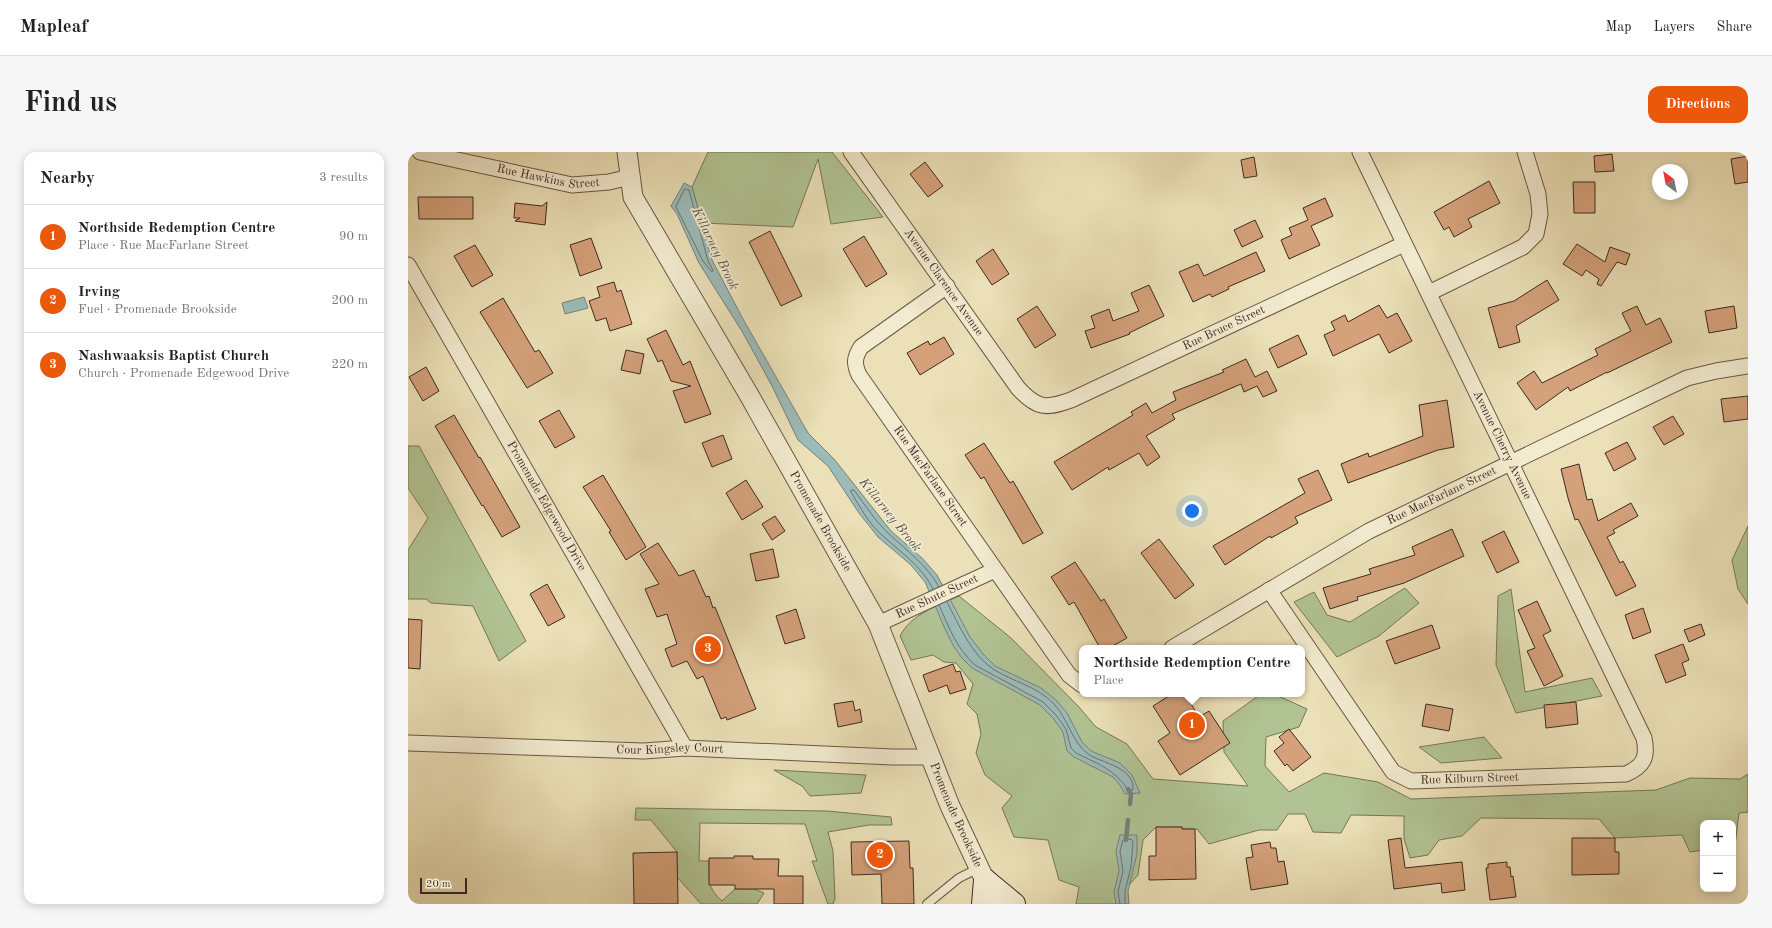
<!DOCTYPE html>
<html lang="en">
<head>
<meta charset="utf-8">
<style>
  :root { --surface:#fff; --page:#f6f6f6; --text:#222; --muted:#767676; --line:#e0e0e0; --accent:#ea580c }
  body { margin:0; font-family:"Old Standard TT",serif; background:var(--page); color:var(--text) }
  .controls { position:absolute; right:12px; bottom:12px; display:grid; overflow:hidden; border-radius:8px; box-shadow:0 2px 10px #0003 }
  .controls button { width:36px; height:36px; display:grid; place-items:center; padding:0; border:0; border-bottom:1px solid var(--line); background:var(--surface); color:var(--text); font:20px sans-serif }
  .compass { position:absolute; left:1244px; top:12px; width:36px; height:36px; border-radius:50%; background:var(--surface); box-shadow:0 2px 10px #0003; rotate:328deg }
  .scale { position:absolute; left:12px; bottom:10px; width:47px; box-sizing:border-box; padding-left:4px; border:2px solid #402921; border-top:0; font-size:11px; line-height:14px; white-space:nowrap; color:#402921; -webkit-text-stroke:3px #f2ebd0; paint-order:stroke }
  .you { position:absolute; left:784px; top:359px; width:14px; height:14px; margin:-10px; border:3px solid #fff; border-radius:50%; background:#1a73e8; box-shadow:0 0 0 6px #1a73e833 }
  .badge { display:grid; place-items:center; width:26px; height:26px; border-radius:50%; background:var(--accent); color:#fff; font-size:13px; font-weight:700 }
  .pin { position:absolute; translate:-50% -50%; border:2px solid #fff; box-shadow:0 1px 4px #0006 }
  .popup { position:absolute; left:671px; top:493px; width:226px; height:52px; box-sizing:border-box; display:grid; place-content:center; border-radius:8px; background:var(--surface); filter:drop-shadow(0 1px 3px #0005); font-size:13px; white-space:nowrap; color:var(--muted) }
  .popup b { font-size:15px; color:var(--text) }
  .popup::after { content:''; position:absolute; left:50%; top:100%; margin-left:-8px; border:8px solid transparent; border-top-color:var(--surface) }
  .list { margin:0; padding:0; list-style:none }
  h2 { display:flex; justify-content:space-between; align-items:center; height:52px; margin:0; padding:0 16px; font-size:17px }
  h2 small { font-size:13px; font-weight:400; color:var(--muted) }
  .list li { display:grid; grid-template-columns:26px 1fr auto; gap:12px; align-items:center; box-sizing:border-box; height:64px; padding:0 16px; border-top:1px solid var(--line) }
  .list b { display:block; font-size:15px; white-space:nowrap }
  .list p { margin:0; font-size:13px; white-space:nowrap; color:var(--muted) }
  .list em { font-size:13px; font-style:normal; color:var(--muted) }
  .map { position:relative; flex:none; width:1340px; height:752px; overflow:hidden; border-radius:12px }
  header { display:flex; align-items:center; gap:24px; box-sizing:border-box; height:56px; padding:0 20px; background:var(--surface); border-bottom:1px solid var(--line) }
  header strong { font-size:19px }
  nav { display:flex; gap:22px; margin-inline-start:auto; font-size:14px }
  .intro { display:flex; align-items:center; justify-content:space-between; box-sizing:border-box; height:96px; padding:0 24px }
  h1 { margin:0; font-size:28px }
  .button { padding:10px 18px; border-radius:12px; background:var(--accent); color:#fff; font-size:14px; font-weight:700 }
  main { display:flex; gap:24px; padding:0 24px }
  aside { flex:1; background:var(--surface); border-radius:12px; box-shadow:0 2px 10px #0003 }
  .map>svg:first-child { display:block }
  .green { fill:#b1c393; stroke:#78765a }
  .water { fill:#9cbbb8; stroke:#77817c }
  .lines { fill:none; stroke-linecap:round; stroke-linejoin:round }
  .shore { stroke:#6e726c; stroke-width:1 }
  .stream { stroke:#77817c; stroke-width:4.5 }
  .building { fill:#d4a17a; stroke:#402921 }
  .service-casing { stroke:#6b5746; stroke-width:10 }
  .minor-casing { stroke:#6b5746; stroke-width:17 }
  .tertiary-casing { stroke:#6b5746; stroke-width:21 }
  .secondary-casing { stroke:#402921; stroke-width:24 }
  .service { stroke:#f2ebd0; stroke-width:8 }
  .minor { stroke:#f2ebd0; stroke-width:15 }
  .tertiary { stroke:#f2ebd0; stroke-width:19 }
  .secondary { stroke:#f2ebd0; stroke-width:22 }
  .labels { text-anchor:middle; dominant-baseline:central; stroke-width:3.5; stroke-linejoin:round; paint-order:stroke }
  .street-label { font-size:12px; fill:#402921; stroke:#f2ebd0 }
  .water-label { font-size:13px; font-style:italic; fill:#574e47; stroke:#f2ebd0 }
</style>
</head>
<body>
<header>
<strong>Mapleaf</strong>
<nav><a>Map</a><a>Layers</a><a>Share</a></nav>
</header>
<div class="intro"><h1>Find us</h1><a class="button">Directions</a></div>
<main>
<aside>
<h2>Nearby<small>3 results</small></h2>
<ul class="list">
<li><span class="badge">1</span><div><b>Northside Redemption Centre</b><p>Place · Rue MacFarlane Street</p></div><em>90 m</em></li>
<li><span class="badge">2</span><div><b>Irving</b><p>Fuel · Promenade Brookside</p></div><em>200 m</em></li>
<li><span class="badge">3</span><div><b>Nashwaaksis Baptist Church</b><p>Church · Promenade Edgewood Drive</p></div><em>220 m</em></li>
</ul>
</aside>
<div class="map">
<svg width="1340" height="752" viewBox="0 0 1340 752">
  <rect width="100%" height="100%" fill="#ebe0b7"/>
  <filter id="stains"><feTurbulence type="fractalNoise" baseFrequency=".005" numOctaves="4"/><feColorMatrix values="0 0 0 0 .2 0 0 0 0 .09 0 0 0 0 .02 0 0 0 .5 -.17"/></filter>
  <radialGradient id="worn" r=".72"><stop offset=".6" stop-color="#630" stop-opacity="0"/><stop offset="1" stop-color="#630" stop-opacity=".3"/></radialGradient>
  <!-- green -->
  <g class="green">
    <polygon points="300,0 424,0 475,65 423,72 410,7 385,75 294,71 284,35"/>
    <polygon points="0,294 11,294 118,489 91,509 65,454 23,451 18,447 0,447 0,398 20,366 0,336"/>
    <polygon points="1340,374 1340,452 1330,437 1324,408"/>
    <polygon points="997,436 1011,451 971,484 929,505 886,450 906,440 919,463 942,470"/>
    <polygon points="1103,437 1117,540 1184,526 1194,544 1108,561 1088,513 1090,444"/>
    <path d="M551,444l52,42 67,68 18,21 31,17 26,35 95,7 -24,-34 -1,-31 38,-27h13l33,15 -8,18 -33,10 -1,29 24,26 35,-19 54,9 33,17 245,-9 34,-12 50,1 8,-5v38l-9,1 -4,33h-2v-23h-30v27l-13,2 -8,-17 -67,3 -16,-19 -118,-1 -19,18 -23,4 -11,15 -18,3 -6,-19v-23l-53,-1 -10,18 -28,-1 -8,-18h-17l-11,16h-18l-50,14 -12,-15h-15v-2h-26l-13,13 -5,35 -17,19 2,10h-47l3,-17 -20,-7 -11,-40 -34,-3 -12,-29 10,-12 -27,-21 -9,-22 5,-19 -4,-20 -10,-10 6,-20 -17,-21 -12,-1 -11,-7 -22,5 -11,-24c11,-22 37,-30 59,-40z"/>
    <polygon points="1076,585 1094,606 1033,611 1011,595"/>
    <polygon points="366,618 458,623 453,641 402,644 394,634"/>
    <path d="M228,656l191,3 64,6 1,8h-23l-41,7 5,19 2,48 -2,5h-5l-16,-43h5l-12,-37 -105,-1 -1,38h10c0,18 -2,27 13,40l13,-12h19l10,4 -7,11h-56l-24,-27v-25l-26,-32h-16z"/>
  </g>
  <!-- water -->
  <g class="water">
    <polygon points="276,31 284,35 304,108 335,167 400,281 426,307 483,379 514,406 529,423 562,485 575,502 587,514 633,536 648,548 659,561 674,590 683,599 712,611 724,623 732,641 717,642 712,633 705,625 666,605 659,599 655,580 645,566 632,553 564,516 554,506 546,495 537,477 517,430 503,413 470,385 451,361 420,314 390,288 364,234 335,181 291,111 269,62 263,54"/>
    <polygon points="176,145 180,156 157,162 154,151"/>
    <polygon points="712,683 729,683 729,702 720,739 721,752 708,752 706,740 711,719 708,699"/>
  </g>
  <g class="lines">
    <!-- shore -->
    <g class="shore">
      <polygon points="277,37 281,38 300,109 305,118 304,120 295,109 268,55"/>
      <path d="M525,437c-11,-23 -33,-37 -51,-54 -13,-11 -22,-28 -31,-43v-2h3c11,15 22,32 35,44 18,17 38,31 50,53"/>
      <path d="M531,453c10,22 17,43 36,60l68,37 13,13 10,14 5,19 5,5c20,10 40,17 52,37h5c2,-23 -32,-27 -45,-36 -16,-12 -20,-35 -34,-50 -17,-18 -41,-22 -61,-35 -22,-15 -34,-44 -46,-67"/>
      <polyline points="712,752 710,740 715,719 712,699 715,688 723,687 725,689 723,715 717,739 717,752"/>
    </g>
    <!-- stream -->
    <g class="stream">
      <polyline points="720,637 723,642 722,652"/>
      <polyline points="718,688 720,668"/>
    </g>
  </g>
  <!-- building -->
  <g class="building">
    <polygon points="1204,2 1206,19 1187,20 1186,4"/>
    <polygon points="1340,4 1340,30 1327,32 1323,7"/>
    <polygon points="846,5 849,24 836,26 833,8"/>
    <polygon points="517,10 535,34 520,45 502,22"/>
    <polygon points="1081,29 1092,51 1060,67 1064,75 1046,85 1041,75 1036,78 1026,60"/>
    <polygon points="1165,30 1187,30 1187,61 1166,61"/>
    <polygon points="10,45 65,45 65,67 11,67"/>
    <polygon points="917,46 925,64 903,74 912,93 881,107 873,88 884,83 881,76 900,68 895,56"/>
    <polygon points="139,50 137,73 107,69 112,66 106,66 107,51 134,54"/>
    <polygon points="847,68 855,85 834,95 826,78"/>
    <polygon points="362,79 394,144 373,154 341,90"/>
    <polygon points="456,84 479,122 458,135 435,97"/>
    <polygon points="183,86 194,116 172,124 162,93"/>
    <polygon points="1169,92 1197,110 1202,95 1222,102 1218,113 1209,110 1193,134 1189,132 1191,127 1178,118 1174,124 1155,112"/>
    <polygon points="67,93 85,123 64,135 46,104"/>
    <polygon points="585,97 601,122 584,133 568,109"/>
    <polygon points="848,100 857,119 820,135 821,137 804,145 802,142 785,150 771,120 790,112 796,124"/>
    <polygon points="1139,128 1151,148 1108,174 1112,190 1091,196 1080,156 1106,149"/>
    <polygon points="206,130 209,140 213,138 224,172 202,179 198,166 188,169 181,149 192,145 189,135"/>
    <polygon points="741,133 756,164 721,181 722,182 683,196 677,179 687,176 683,164 701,157 705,169 731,159 723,141"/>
    <polygon points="95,146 127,200 131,198 145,221 119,236 72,160"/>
    <polygon points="971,153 979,166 989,161 1004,189 981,201 971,182 925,204 916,183 927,178 923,170 937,163 940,170"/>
    <polygon points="629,154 648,183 627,196 609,167"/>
    <polygon points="1229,154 1238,173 1252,166 1264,190 1199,221 1199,220 1162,239 1160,235 1128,258 1109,231 1126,219 1134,231 1190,203 1187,197 1223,179 1214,161"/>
    <polygon points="1326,154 1329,176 1301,181 1297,159"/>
    <polygon points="258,178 275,213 282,209 303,262 277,271 265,239 283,234 263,229 254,208 250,210 239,187"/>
    <polygon points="890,183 899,202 870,216 861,197"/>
    <polygon points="536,185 546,202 512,223 499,201 520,189 522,193"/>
    <polygon points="218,198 236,202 232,222 213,218"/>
    <polygon points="838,207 847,225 859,219 869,239 855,245 849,234 836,240 833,232 764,262 767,267 738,284 752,305 739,314 731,301 701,318 700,315 664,338 646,310 725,263 723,260 738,251 744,261 768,248 765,240 816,220 814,218"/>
    <polygon points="18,215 31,239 15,249 1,225"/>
    <polygon points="1340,244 1340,267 1316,270 1313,247"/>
    <polygon points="1039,248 1046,295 1030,298 940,331 933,312 960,301 961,305 1015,284 1011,253"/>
    <polygon points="151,258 167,285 147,296 131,269"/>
    <polygon points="46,263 71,306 72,305 112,375 94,385 75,353 74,354 27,274"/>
    <polygon points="1265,264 1276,282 1256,293 1245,275"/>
    <polygon points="315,283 324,307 304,315 294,291"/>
    <polygon points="1219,290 1228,307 1206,319 1197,301"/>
    <polygon points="576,291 602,331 605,329 635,381 615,392 576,325 573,327 557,303"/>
    <polygon points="1171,312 1179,348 1184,347 1190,369 1223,351 1230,364 1205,378 1207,381 1199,385 1212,411 1215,409 1228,434 1208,444 1170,367 1167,368 1160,346 1153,317"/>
    <polygon points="910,318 924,348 887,365 890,371 863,386 862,384 817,413 805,394 897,341 890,327"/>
    <polygon points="195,323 238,395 218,408 201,380 203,379 175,335"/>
    <polygon points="338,328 355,355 334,368 318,341"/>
    <polygon points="367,364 377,379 364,388 354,372"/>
    <polygon points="1044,377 1056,404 996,431 949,445 950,448 922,457 915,436 963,422 961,417 1007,403 1004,395"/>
    <polygon points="1096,379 1111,410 1089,421 1074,390"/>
    <polygon points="751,387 786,433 767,447 733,401"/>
    <polygon points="250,391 271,424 286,418 298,445 301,444 305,456 307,455 348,557 319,568 318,565 313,567 295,524 289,527 279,509 264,515 257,497 269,492 259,462 249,465 237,437 251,432 232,402"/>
    <polygon points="365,397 371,425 348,429 342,402"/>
    <polygon points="667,410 693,449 696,447 719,486 701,496 692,496 666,450 661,453 643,425"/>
    <polygon points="139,432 157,465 140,474 122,442"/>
    <polygon points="1129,449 1143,479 1135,483 1155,524 1136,534 1119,499 1127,496 1110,458"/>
    <polygon points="1235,456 1243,480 1225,487 1217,463"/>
    <polygon points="388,457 397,486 377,492 368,464"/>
    <polygon points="0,467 14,468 12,517 0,516"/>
    <polygon points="1293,472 1297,483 1281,490 1276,478"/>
    <polygon points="1024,473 1032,496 987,512 978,489"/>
    <polygon points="1275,492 1281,508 1274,511 1278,523 1258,531 1247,503"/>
    <polygon points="545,512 548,520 552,519 558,537 542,542 539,533 521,540 515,523"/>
    <polygon points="764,542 777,542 791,565 801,559 822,591 772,623 750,589 762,581 745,554"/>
    <polygon points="445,549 447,559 452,557 454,570 430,575 426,552"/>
    <polygon points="1168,550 1170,572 1138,576 1136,553"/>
    <polygon points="1018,552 1045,557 1041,579 1014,574"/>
    <polygon points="881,577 903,605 885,619 879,612 877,614 866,599 876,591 871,585"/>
    <polygon points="748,675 774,675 774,677 787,677 788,727 741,728 741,704 748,704"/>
    <polygon points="993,686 997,716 1054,710 1057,738 1034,741 1033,731 986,737 980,688"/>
    <polygon points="1164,686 1207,686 1207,700 1211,700 1211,722 1164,723"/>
    <polygon points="501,689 502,716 505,716 506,752 474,752 473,722 444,723 443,690"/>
    <polygon points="862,690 863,696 868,696 870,710 876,709 880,732 843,738 838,706 845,705 843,693"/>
    <polygon points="269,700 270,752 226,752 225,701"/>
    <polygon points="326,704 345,704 345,707 371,707 370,724 395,724 395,752 366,752 366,737 327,737 327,733 301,733 301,706 326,706"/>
    <polygon points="1099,710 1099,715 1102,715 1103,725 1105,724 1108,745 1082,748 1078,716 1080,716 1080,712"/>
  </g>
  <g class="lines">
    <!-- service casing -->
    <g class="service-casing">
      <polyline id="service" points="519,752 551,726 571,716"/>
    </g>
    <!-- minor casing -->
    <g class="minor-casing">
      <g id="minor">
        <path id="s1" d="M12,0l152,33 37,-3 21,-5"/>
        <path id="s2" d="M443,0l167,236c19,21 28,21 53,12l333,-156"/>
        <path id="s3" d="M0,113l277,483"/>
        <path id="s4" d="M539,134l-86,61c-7,11 -7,17 -2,28l210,300 13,10"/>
        <polyline points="1021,141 1115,95 1128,82 1132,62 1130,42 1117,0"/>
        <path id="s5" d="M861,438l124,182 18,9 215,-7c18,-8 22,-17 18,-36l-284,-586"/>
        <path id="s6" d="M470,472l117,-54"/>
        <path id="s7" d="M764,496l197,-117 318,-153 29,-7 32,-5"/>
        <path id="s8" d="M0,591l236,8 41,-3 208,9h39"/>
      </g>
    </g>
    <!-- tertiary casing -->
    <g class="tertiary-casing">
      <g id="tertiary">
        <path id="s9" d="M219,0l6,45 116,198 129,229 72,182 46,98"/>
      </g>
    </g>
    <!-- secondary casing -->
    <g class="secondary-casing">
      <g id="secondary">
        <polyline points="577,728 606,752"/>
        <polyline points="575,752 577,728"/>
      </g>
    </g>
    <!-- service -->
    <use href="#service" class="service"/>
    <!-- minor -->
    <use href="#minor" class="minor"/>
    <!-- tertiary -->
    <use href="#tertiary" class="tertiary"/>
    <!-- secondary -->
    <use href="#secondary" class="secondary"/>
  </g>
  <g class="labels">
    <!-- street labels -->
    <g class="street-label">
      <text stroke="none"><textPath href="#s1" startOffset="131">Rue Hawkins Street</textPath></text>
      <text stroke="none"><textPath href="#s2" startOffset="160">Avenue Clarence Avenue</textPath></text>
      <text stroke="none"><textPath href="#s2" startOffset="518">Rue Bruce Street</textPath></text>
      <text transform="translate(1094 293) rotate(64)">Avenue Cherry Avenue</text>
      <text stroke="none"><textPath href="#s4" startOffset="259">Rue MacFarlane Street</textPath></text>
      <text stroke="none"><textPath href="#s7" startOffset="310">Rue MacFarlane Street</textPath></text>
      <text stroke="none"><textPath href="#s3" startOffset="278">Promenade Edgewood Drive</textPath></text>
      <text stroke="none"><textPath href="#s9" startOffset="420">Promenade Brookside</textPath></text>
      <text stroke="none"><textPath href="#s6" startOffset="65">Rue Shute Street</textPath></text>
      <text stroke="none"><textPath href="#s8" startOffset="262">Cour Kingsley Court</textPath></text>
      <text stroke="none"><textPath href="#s5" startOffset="299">Rue Kilburn Street</textPath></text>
      <text stroke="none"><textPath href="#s9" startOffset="744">Promenade Brookside</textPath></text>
    </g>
    <!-- water labels -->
    <g class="water-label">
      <text transform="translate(307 97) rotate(64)">Killarney Brook</text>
      <text transform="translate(482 363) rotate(51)">Killarney Brook</text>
    </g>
  </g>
  <rect width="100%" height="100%" filter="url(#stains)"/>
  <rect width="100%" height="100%" fill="url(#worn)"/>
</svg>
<div class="controls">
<button>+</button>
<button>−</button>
</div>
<svg class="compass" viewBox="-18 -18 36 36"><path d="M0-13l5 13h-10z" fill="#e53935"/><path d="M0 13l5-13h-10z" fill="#767676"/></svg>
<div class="scale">20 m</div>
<div class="you"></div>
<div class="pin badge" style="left:784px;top:573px">1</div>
<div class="popup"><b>Northside Redemption Centre</b>Place</div>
<div class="pin badge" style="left:472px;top:703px">2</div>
<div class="pin badge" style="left:300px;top:497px">3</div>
</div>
</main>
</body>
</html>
